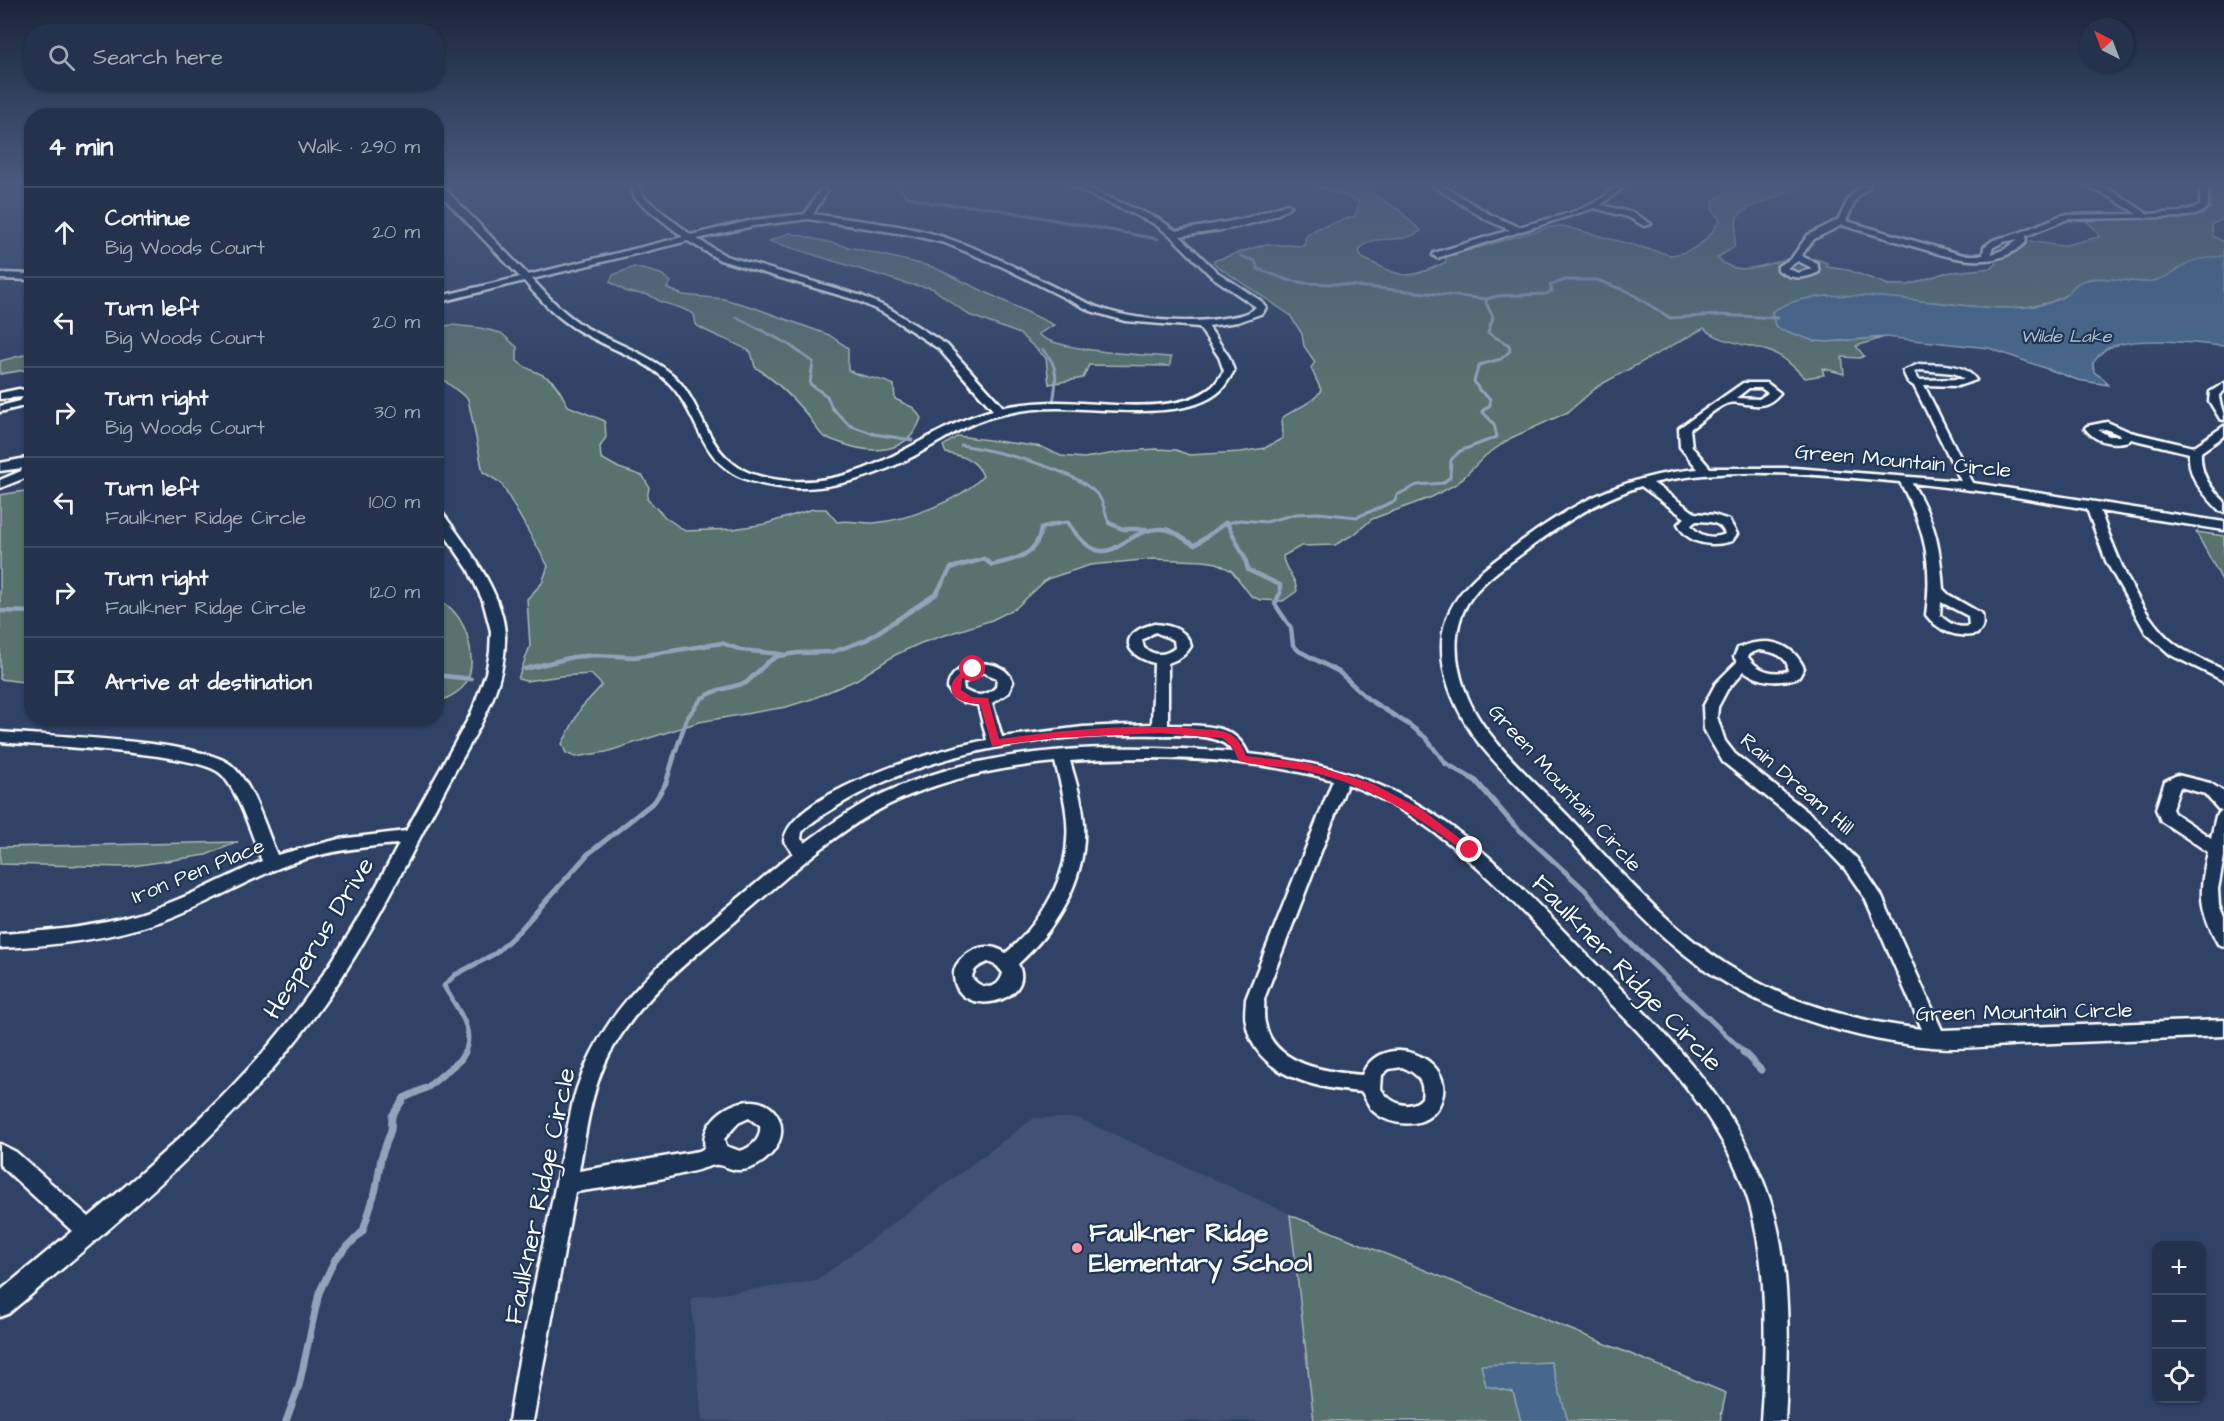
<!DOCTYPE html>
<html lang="en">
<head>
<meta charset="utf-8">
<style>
  :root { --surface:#24324d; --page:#2c3a54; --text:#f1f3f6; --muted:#a3aab6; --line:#414d65 }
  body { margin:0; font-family:"Architects Daughter",sans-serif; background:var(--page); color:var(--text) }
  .controls { position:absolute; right:18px; bottom:18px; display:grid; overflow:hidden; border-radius:12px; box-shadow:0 2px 4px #0004 }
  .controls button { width:54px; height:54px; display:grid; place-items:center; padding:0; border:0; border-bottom:2px solid var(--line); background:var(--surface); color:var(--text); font:30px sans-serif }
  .compass { position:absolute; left:2080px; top:18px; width:54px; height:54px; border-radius:50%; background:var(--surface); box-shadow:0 2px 4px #0004; rotate:318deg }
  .stop { position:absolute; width:18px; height:18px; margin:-14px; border:4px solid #e11d48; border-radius:50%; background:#fff }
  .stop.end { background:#e11d48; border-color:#fff; box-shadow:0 2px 6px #0008 }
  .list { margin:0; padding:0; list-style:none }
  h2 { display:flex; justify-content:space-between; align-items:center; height:78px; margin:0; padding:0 24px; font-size:26px }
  h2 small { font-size:20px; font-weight:400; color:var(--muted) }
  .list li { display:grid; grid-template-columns:39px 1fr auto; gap:18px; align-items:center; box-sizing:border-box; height:90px; padding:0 24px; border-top:2px solid var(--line) }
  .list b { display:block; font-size:22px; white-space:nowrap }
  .list p { margin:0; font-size:20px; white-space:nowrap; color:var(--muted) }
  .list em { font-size:20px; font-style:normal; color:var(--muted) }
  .icon { flex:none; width:33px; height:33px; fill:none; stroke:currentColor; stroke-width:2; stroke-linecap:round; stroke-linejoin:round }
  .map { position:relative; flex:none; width:2224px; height:1421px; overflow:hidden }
  .search { position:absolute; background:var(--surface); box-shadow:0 2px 4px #0004; left:24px; top:24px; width:420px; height:66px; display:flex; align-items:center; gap:15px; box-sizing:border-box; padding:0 21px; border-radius:24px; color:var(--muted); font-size:22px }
  .panel { position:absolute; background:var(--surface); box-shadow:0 2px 4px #0004; left:24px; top:108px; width:420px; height:618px; border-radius:24px }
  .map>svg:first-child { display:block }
  .built { fill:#425175 }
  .green { fill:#58726e; stroke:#acb8b6; stroke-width:1.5 }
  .water { fill:#46688c; stroke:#90a4ba; stroke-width:1.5 }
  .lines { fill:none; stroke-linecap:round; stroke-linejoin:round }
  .stream-far3 { stroke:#90a4ba; stroke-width:3 }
  .stream-far2 { stroke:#90a4ba; stroke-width:4.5 }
  .stream-far1 { stroke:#90a4ba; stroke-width:5 }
  .stream { stroke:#90a4ba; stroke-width:7 }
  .minor-casing { stroke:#fff; stroke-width:5 }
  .minor { fill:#1d3557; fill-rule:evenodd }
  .route { fill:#e11d48 }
  .poi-dot { fill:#ff9aa2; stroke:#1d3557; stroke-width:2 }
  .labels { text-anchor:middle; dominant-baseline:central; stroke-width:4.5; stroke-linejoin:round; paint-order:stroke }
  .far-water-label { font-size:18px; font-style:italic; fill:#b5c3d1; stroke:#1d3557 }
  .street-label { font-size:21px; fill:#fff; stroke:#1d3557 }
  .near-street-label { font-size:26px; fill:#fff; stroke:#1d3557 }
  .near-poi-label { font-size:26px; font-weight:bold; fill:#fff; stroke:#1d3557; text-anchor:start }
</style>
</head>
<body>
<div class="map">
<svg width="2224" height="1421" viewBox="0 0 2224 1421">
  <rect width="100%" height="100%" fill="#304367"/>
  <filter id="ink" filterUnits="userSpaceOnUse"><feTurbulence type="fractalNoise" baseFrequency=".0167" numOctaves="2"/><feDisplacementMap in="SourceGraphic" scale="12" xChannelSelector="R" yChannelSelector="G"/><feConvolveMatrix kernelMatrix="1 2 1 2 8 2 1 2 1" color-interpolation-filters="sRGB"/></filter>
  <g filter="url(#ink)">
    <!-- built -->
    <polygon class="built" points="1034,1118 1078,1118 1290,1214 1314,1421 702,1421 691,1298 816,1281"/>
    <!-- green -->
    <g class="green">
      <path d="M1313,186l50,1 36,23 22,21c-4,2 -9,5 -13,6 -16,5 -39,-3 -49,14l3,7c42,19 41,24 84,4v-5l104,-30 13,-1 107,29c25,-2 38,-15 50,-35l-8,-11 2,-9 21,-14h61c-18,15 -43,15 -59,31l-3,30 -17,11c30,30 67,-14 110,5v4l21,3 41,15h19l36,-12 48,-5 4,-4 -2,-5 25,-9 10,-9 32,5 38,-9 -3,-7 -12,-11h93l26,-4 5,-6 3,-23h13v33l-12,5 1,12 11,6v14c-11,2 -21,1 -31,5 -17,8 -23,18 -45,21 -18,1 -52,-9 -68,0 -5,3 -8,9 -13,12 -15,10 -39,14 -57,14 -61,2 -189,-32 -238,4l3,13 66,16 44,-4 -29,9 8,10 -4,2 -18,-1 2,17 -22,-6 2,7 -19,3c-9,-9 -18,-19 -29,-24 -20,-9 -58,-11 -72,-26l-106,58 -30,26 -57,26 -26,18 -27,27 -26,14 -60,22 -16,14 -21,12 -34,1 -18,10c0,13 13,20 14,35l-14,10 -23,-1 -9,-4 -19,-25 -15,-8 -14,-2 -50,-2 -63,6 -43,14 -31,29 -24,12 -71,23 -26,12 -39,25 -44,19 -26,8 -87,15 -93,30 -31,5 -9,-4 -4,-9 19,-36 21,-23 -11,-11 -30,2 -35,5 -8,-2 12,-33 -3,-47 15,-16 6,-17 -47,-83 -18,-11 -15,-73 -31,-24v-48l15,-2 28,3 21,5 16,14v14c13,11 19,9 31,17 9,5 15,19 20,28l37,15 1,16 -6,10 1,11 18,10 24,8 6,11 -2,12 18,18 20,14 48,-2 32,-5 48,-15h13l11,13c12,-3 25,2 37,1 34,-3 87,-23 109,-47 -7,-17 -20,-20 -37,-23l-3,-7 15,-10 84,11 19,9 23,2 45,-7 27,-2 20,1 13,5 52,-3 24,-4 18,-10 -1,-20c12,-9 32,-15 39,-28l-10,-22 4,-6 -11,-16 -2,-12 -12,-19 -73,-49 -4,-5 53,-17 38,2 2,-10 10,-7 39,-13 4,-14 -12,-6z"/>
      <path d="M790,233l143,34 121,58 -16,9c16,17 107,21 133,23l-1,9 -81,-1 -6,13 -34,6 -3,-26 -26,-24 -51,-19 -37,-27 -24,-4 -139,-43z"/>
      <path d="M634,267l27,7 10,8 -4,6 16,7 41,4 28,8 77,28 19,13v22c13,8 31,7 46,15l1,14 19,9 7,10c-12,36 -49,37 -80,25 -5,-2 -13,-4 -18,-7 -5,-4 -9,-13 -14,-19 -16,-19 -32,-36 -54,-50l-4,-15c-18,-11 -38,-16 -55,-27l-2,-11 -13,-6 -20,-6 -12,-7 -22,-3 -17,-10 3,-7z"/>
      <polygon points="31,353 31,369 0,374 0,361"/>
      <polygon points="31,490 32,490 31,683 0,679 0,495"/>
      <polygon points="2196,532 2224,536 2224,584"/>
      <path d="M444,604c22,11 34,54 23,77 -5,11 -20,17 -30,22v-98z"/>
      <polygon points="238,842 206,855 126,867 0,864 0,847"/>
      <polygon points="1290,1215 1726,1393 1720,1421 1314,1421"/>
    </g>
    <!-- water -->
    <g class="water">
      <path d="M2224,256v90c-33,-3 -88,-11 -118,3 -5,3 -9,9 -13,14l1,9 10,7 4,6 -30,-5 -89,-32 -104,-11 -57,5 -14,-1 -34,-12 -5,-4 -3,-13c50,-36 177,-2 238,-4 16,0 45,-3 57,-14 5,-4 6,-9 13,-12 21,-9 47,2 68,0 21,-3 27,-13 45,-21 10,-4 20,-3 31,-5z"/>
      <polygon points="1551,1362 1568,1421 1521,1421 1513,1392 1486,1386 1481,1365"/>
    </g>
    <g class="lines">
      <!-- stream-far3 -->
      <g class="stream-far3">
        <polyline points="896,186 908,197 931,203 984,207 1158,239"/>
        <polyline points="1240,256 1255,261 1258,269 1288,280 1305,283 1336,284 1487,299"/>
        <polyline points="736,317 788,344 813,362 810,384 827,396 832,408 849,425 874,434 912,440"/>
        <path d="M1043,350c16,15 14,32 10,52"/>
        <path d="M961,445c34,6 119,24 139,53 5,8 5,18 10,26"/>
        <polyline points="1226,522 1228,524"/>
        <polyline points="1051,524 1068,522 1069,524"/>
        <polyline points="1223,524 1240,520 1266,522 1296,514 1319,513 1357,517 1395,501 1397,495 1417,485 1443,483 1450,477 1451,460 1460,451 1497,437 1494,424 1482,411 1490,405 1490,399 1479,390 1474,381 1479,365 1501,359 1510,351 1509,345 1488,333 1493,317 1486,303 1487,299 1498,296 1546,294 1552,291 1550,285 1565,280 1597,280 1629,292 1670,318 1719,315 1778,318"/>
      </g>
      <!-- stream-far2 -->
      <g class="stream-far2">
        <path d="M1068,523c41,61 54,3 94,6 14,0 21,12 33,16l30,-22"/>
        <polyline points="1109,523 1123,529 1146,529"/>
        <polyline points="1227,523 1245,558 1248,570 1280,585 1280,593 1275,604 1291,628 1293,645 1299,651 1339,672 1368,699 1411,726 1426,738 1442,759"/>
        <polyline points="25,547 32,553"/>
        <polyline points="0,611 32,612"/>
        <polyline points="525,669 573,657 596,655 634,657 722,643 741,650 781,654"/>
        <polyline points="436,675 471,679"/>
        <path d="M673,759l14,-41 15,-20 14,-7 30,-8 22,-21 10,-6 20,-3 34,-1 34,-12 70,-46 15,-26 33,-9 8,6c23,-5 46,-10 49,-37l19,-5"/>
      </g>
      <!-- stream-far1 -->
      <g class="stream-far1">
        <polyline points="1441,757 1445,763 1476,781 1513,824 1585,890 1625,938 1745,1053"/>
        <path d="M464,1053c13,-23 -9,-47 -20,-67l11,-11 41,-22 24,-23 68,-76 67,-53 11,-18 8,-26"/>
      </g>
      <!-- stream -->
      <g class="stream">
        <polyline points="1743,1052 1761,1070"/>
        <polyline points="286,1421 299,1386 319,1293 335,1259 363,1231 376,1189 381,1158 391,1130 392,1116 404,1098 428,1087 461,1059 465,1052"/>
      </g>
      <!-- minor casing -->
      <g class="minor-casing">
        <g id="minor">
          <path d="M436,186h6l86,89 155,-38 -43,-34 -6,-7 -2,-10h8l2,9 4,4 45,36 62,-15 52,-6 15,-24h3l4,2 -14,22c46,7 95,10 139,26 51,17 96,47 145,67 33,13 86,17 121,12 12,-2 30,-3 38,-12l-45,-31 -40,-40 -18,-13 -82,-37h11l77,33 17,12 67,-12 44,-15 4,2c-26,20 -78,25 -111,30l37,36 44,29 5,6 -3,6 -25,9 -30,4 21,31 5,14c-4,6 -8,14 -13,19 -33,32 -120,18 -163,18 -18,0 -37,2 -54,6 -33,6 -61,26 -90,42 -49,26 -111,43 -166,24 -50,-17 -47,-66 -81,-99 -24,-23 -57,-32 -86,-49 -23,-13 -40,-31 -57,-51l-88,22v-6l84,-20 -84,-87zM808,219l103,16 34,8 58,24 88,44 34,10 74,6 20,30 5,14c-4,5 -7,11 -11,15 -36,31 -111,16 -155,16 -18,0 -37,2 -55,5l-56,-62 -57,-36 -28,-13 -136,-40 -29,-17 56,-13zM688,241l32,19 136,40 28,13 55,36 54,61c-75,20 -118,76 -205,71 -21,-2 -43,-6 -59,-21 -25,-22 -30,-60 -55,-84 -25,-22 -58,-32 -87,-48 -22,-13 -38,-30 -55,-49z"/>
          <path d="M1433,186h10l48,29 28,12c26,-8 58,-13 82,-28 9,-6 12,-13 24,-13l-24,19 33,8 17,11 -7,2 -16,-9 -34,-9 -157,50 -4,-3 1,-2 76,-23 -25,-11z"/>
          <path d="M1861,186h9l-14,13 -10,22 117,34h20l1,-8 9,-7 26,-7 43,-18 75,-1 -27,-17 -24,-11h12l18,7 32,21 32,-2 20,-6v-20h8v21l-10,7 -18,3 -112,2 -42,17 -1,7c-33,31 -79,13 -116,2 -22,-7 -45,-13 -67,-20l-28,14 -13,17 16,7 2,9c-14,7 -28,8 -41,-2v-4l13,-7 17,-24 30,-15 11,-22zM2018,239l-13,10 -13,5v-6l11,-6zM1798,261l12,6 1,2 -13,4 -11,-5z"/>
          <polygon points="0,273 32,274 32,280 0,279"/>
          <path d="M1919,364c20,1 45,-2 57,16l-18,6 -34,-1 49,98 251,39v8l-124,-19c16,43 42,114 82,138 13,8 28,14 42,21v11l-53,-26 -25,-22 -40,-72 -19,-52 -100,-17 -75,-9c23,39 28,61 31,106l6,6 33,19c1,9 2,13 -5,20 -20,5 -39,-3 -51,-19 7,-52 -1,-87 -26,-133 -81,-7 -168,-17 -247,1l42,30 19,2 15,5 8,14 -5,7c-20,6 -44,4 -54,-17l7,-6 -44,-32c-46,15 -82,40 -121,69 -19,14 -41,28 -53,49 -23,40 -5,96 23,130 23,30 52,55 78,82 44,47 87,97 139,135 63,47 138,69 215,78l-57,-131 -20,-29 -38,-40 -84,-67 -12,-20 -7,-13 -1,-22 13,-24 21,-21 -3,-5 4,-9c26,-11 53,-8 66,20l-5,9c-19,7 -38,6 -55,-6l-17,19 -9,17 -1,10 8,24 10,13 84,67 38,38 24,36 61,135 282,-10v16c-65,3 -130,5 -195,8 -31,1 -65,6 -97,3 -49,-4 -99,-16 -145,-34 -32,-13 -63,-29 -91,-50 -53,-39 -97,-92 -142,-141 -25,-26 -54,-52 -76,-80 -19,-26 -37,-63 -36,-96 0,-52 47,-81 84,-108 54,-39 104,-63 172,-69l-18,-22 -1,-19 64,-45h24l13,10c-20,24 -37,4 -54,11 -12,5 -25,18 -36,25l2,18 18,21h84l167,13 -47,-95 -6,-4 -5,-11zM1920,370l34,3 11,6 -46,1 -5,-8zM1749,388h12l7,5 -9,6 -23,-1zM1696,521c12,1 24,-1 29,13 -12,6 -27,2 -34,-9zM1941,602l27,14 1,10c-12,3 -21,-3 -29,-11zM1759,650c12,1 31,6 29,21 -16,4 -30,0 -40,-14l1,-3z"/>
          <path d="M2224,383v8l-5,4c0,9 5,15 5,25l-4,-1 -11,-18 1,-9z"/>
          <polygon points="19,389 32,392 32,404 0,412 0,406 20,401 23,397 0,399 0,393"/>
          <path d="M2107,422l23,10 63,15 31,-21v10l-23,16c-1,22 8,34 23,49v11l-4,-1c-17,-18 -32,-32 -31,-58l-58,-14 -2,2c-17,4 -33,2 -44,-13l2,-2zM2106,429l14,6v1h-11l-11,-6z"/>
          <polygon points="32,457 30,476 0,488 0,480 21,471 22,468 0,471 0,463"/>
          <path d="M436,509l4,1c25,33 63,82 65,124 2,60 -37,110 -63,161 -40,76 -77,154 -128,222 -85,115 -197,206 -306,297l-8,3v-26l72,-60 -72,-66v-21l16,8 73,65c77,-64 153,-132 213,-213 38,-50 68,-105 97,-160 -42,3 -86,9 -125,26 -38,16 -73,37 -112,51 -52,18 -107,25 -162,27v-14c51,-3 104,-7 153,-25 38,-13 73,-32 109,-48 -9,-23 -24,-71 -41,-87 -23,-22 -181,-28 -221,-32v-10c46,4 201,8 231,33 22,18 35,65 46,90l62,-16 67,-8 65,-117 15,-41 4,-21 1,-21 -8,-30 -15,-32 -32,-47z"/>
          <path d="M1154,624c15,1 33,5 37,22 -6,10 -12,13 -23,17v62c30,1 67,-4 80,29 57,6 111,18 162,46 65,36 116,92 167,145 76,77 155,145 192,252 23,65 20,155 16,224h-24c5,-69 8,-159 -14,-225 -31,-92 -103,-158 -169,-226 -68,-71 -136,-151 -231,-186l-83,215c1,8 -1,16 1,24 8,42 62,49 97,52 18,-47 96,-18 79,26 -10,29 -51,28 -70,8 -3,-5 -6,-11 -9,-17 -45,-3 -108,-16 -116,-70 -2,-7 0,-16 0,-23l87,-219c-84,-23 -176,-25 -263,-19 6,21 13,42 14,64 3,53 -27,104 -66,139 20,38 -60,57 -64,13 -2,-16 20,-31 35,-30 5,0 12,3 17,6 38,-33 65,-80 61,-131 -1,-21 -7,-40 -12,-60 -63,6 -127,20 -182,51 -50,29 -91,69 -135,106 -47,40 -97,78 -128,134 -19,35 -24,79 -31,118l120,-20 6,-3c-8,-37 57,-68 74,-29 10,24 -16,50 -39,51 -8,1 -19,-7 -26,-5 -45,15 -92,20 -139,27l-42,229h-24l8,-50 56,-270c25,-88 82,-134 150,-190 24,-19 46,-39 70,-58l-9,-12c6,-49 160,-94 203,-101l-9,-35c-13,-2 -23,-4 -30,-16 0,-29 55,-36 65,-7l-5,11 -16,10 10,34 81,-10 69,-3 2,-61c-33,-9 -34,-31 0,-39zM1155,632l19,8 1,8c-11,8 -20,8 -31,0l-2,-8zM982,672l15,6 -1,9c-10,10 -20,10 -32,3l-1,-7zM1158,735c20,1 65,-3 74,17 -116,-9 -243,-8 -350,42 -28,13 -53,31 -77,49l-4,-4 1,-7 7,-7c99,-73 230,-92 349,-90zM988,962l9,4 6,7c-4,17 -21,18 -31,5 1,-10 7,-12 16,-16zM1402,1067c15,6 23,14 20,31 -13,14 -32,5 -41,-9l1,-14 7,-6zM749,1118l11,8c2,13 -9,22 -20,25l-14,-5 -2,-7 14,-16z"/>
          <path d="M2177,775l33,8 14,9v65l-6,32 1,16 5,12v29l-6,-2c-20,-38 -19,-51 -10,-92l-47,-31 -5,-12 9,-28zM2180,787l25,7 13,15 4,1 -6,6 -5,22 -37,-25 -2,-4z"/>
        </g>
      </g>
      <!-- minor -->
      <use href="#minor" class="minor"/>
    </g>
  </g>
  <!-- sky -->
  <linearGradient id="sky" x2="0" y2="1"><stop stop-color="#1a2539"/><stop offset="0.48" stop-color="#485b7f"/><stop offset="1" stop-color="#485b7f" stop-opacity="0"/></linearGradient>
  <rect width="2224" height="385" fill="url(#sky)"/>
  <!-- route -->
  <path class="route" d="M969,667l8,2 -15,10 -1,11 11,7 16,1 11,41c67,-9 132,-16 199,-10 9,1 24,0 32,5 9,5 12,12 16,22l61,7 66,21 48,25 54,41 -5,4 -4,-1c-52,-39 -94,-67 -159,-82 -22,-5 -46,-4 -68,-10l-7,-15 -10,-8 -62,-5 -104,5 -64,8 -12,-42c-32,-1 -40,-20 -11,-37z"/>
  <!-- markers -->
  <circle class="poi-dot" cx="1077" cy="1248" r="6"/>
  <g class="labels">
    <!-- far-water labels -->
    <g class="far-water-label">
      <text x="2066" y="336">Wilde Lake</text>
    </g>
    <!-- street labels -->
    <g class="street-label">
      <text transform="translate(1903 461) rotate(5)">Green Mountain Circle</text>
      <text transform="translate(1797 784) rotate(41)">Rain Dream Hill</text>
      <text transform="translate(1565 788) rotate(48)">Green Mountain Circle</text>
      <text transform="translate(198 871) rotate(-22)">Iron Pen Place</text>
      <text transform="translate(2024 1012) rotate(-1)">Green Mountain Circle</text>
    </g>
    <!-- near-street labels -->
    <g class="near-street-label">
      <text transform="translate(319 938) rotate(-58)">Hesperus Drive</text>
      <text transform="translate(1627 973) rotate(46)">Faulkner Ridge Circle</text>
      <text transform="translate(540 1196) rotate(-78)">Faulkner Ridge Circle</text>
    </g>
    <!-- near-poi labels -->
    <g class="near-poi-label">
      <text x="1089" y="1233">Faulkner Ridge<tspan x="1089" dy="30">Elementary School</tspan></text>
    </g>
  </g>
</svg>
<div class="controls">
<button>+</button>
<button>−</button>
<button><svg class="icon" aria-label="locate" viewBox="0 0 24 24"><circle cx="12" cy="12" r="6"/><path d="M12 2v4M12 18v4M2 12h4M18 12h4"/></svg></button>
</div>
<svg class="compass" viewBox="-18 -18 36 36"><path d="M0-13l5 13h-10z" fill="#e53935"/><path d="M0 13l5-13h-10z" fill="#a3aab6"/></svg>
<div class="stop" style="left:973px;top:669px"></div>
<div class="stop end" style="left:1470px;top:850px"></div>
<div class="search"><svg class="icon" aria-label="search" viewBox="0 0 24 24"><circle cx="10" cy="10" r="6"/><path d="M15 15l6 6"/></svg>Search here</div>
<section class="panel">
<h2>4 min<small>Walk · 290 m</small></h2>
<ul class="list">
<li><svg class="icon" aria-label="ahead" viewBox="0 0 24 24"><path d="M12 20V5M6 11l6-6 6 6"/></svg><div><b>Continue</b><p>Big Woods Court</p></div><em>20 m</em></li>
<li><svg class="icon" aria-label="left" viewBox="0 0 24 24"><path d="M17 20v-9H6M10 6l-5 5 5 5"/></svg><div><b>Turn left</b><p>Big Woods Court</p></div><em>20 m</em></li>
<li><svg class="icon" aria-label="right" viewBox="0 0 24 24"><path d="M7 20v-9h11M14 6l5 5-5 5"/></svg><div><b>Turn right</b><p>Big Woods Court</p></div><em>30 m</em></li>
<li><svg class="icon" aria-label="left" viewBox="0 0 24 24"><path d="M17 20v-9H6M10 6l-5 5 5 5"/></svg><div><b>Turn left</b><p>Faulkner Ridge Circle</p></div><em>100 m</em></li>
<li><svg class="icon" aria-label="right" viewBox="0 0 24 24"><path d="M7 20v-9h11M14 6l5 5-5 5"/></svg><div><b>Turn right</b><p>Faulkner Ridge Circle</p></div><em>120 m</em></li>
<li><svg class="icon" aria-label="arrive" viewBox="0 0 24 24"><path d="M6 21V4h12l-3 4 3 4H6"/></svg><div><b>Arrive at destination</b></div></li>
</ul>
</section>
</div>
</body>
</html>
